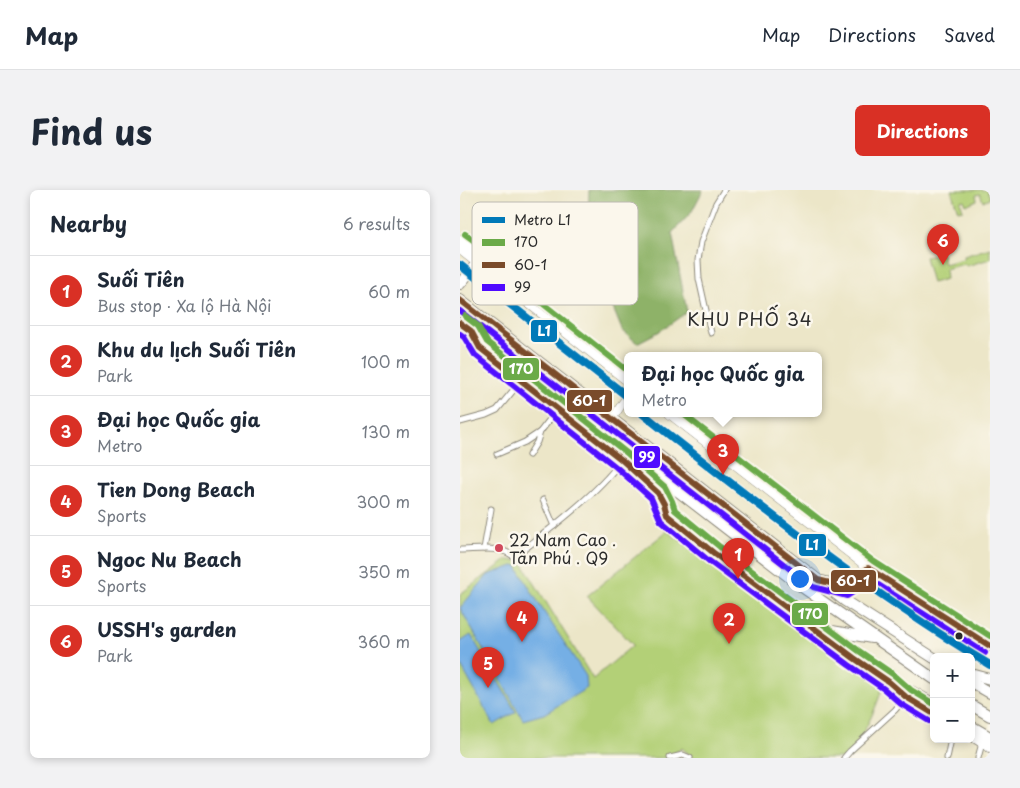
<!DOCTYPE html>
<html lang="en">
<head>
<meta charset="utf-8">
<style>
  :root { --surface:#fff; --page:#f2f2f3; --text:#1f2937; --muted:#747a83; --line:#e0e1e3; --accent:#d93025 }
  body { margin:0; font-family:"Playpen Sans",sans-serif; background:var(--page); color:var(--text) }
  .controls { position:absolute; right:15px; bottom:15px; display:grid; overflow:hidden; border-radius:8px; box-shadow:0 2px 8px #0003 }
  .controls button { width:45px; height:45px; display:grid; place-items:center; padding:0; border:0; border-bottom:1px solid var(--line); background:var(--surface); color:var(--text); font:25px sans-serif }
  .you { position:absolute; left:339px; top:388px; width:18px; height:18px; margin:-12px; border:4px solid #fff; border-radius:50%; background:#1a73e8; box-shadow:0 0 0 8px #1a73e833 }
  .badge { display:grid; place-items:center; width:32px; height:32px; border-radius:50%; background:var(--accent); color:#fff; font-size:16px; font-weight:700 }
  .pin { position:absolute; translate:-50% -41px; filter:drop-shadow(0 1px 2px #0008) }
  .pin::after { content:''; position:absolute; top:26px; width:18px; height:15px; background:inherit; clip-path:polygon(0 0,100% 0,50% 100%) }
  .popup { position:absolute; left:164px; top:162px; width:198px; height:65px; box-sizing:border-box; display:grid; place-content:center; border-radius:8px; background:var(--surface); filter:drop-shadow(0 1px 4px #0005); font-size:16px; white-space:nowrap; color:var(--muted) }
  .popup b { font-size:19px; color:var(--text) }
  .popup::after { content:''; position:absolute; left:50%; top:100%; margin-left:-10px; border:10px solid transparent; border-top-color:var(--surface) }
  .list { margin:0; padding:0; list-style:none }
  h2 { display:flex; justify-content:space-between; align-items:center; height:65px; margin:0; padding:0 20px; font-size:21px }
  h2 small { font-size:16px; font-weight:400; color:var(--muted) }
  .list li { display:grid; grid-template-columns:32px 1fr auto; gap:15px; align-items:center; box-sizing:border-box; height:70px; padding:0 20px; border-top:1px solid var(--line) }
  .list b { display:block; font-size:19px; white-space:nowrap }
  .list p { margin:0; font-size:16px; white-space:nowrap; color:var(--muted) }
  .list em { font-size:16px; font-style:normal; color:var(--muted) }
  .map { position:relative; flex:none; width:530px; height:568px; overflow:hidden; border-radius:8px }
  header { display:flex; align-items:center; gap:30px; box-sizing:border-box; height:70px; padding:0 25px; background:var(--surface); border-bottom:1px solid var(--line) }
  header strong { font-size:24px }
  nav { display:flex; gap:28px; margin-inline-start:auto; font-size:18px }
  .intro { display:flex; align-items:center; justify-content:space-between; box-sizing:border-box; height:120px; padding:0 30px }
  h1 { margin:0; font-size:35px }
  .button { padding:12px 22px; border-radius:8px; background:var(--accent); color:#fff; font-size:18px; font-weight:700 }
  main { display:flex; gap:30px; padding:0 30px }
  aside { flex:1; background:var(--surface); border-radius:8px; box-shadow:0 2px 8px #0003 }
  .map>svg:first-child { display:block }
  .green { fill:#b3d077; stroke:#6f7e51 }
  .forest { fill:#8eb268; stroke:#5c6e4a }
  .water { fill:#74afe5; stroke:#506d88 }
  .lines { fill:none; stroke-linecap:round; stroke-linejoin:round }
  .street-casing { stroke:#8c887a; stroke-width:7 }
  .secondary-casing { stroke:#8c887a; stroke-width:9 }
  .highway-casing { stroke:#8c887a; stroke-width:12 }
  .street { stroke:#fff; stroke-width:5 }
  .secondary { stroke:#fff; stroke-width:8 }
  .highway { stroke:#fff; stroke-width:10 }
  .bus-1-casing { stroke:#fbf7ec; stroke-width:10 }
  .bus-2-casing { stroke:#fbf7ec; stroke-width:10 }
  .bus-3-casing { stroke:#fbf7ec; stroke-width:10 }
  .bus-1 { stroke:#7a4b2a; stroke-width:6 }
  .bus-2 { stroke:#4f0aff; stroke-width:6 }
  .bus-3 { stroke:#6baa48; stroke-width:6 }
  .metro-1-casing { stroke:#fbf7ec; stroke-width:11 }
  .metro-1 { stroke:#0079b8; stroke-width:8 }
  .poi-dot { fill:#d1495b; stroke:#fbf7ec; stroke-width:2 }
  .bus-dot { fill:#2b2b2b; stroke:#fbf7ec; stroke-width:2 }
  .labels { text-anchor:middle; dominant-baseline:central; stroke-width:5; stroke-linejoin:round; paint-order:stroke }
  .poi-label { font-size:16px; fill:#2b2b2b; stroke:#fbf7ec; text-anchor:start }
  .neighbourhood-label { font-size:18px; letter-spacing:1px; fill:#2b2b2b; stroke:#fbf7ec }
  .key { fill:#fbf7ec; stroke:#bdbab2; stroke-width:1 }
  .key-label { font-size:14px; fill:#2b2b2b }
  .line-badge { stroke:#fbf7ec; stroke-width:2 }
  .badge-label { font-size:14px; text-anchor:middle; font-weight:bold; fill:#fff }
</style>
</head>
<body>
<header>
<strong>Map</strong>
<nav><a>Map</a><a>Directions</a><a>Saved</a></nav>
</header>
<div class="intro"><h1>Find us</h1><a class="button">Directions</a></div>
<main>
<aside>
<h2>Nearby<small>6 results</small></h2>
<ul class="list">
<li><span class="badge">1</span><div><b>Suối Tiên</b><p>Bus stop · Xa lộ Hà Nội</p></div><em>60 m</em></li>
<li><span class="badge">2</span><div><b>Khu du lịch Suối Tiên</b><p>Park</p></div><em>100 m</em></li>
<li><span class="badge">3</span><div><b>Đại học Quốc gia</b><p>Metro</p></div><em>130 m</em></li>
<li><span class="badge">4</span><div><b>Tien Dong Beach</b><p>Sports</p></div><em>300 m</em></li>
<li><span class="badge">5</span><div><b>Ngoc Nu Beach</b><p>Sports</p></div><em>350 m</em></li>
<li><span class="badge">6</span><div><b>USSH's garden</b><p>Park</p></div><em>360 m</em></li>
</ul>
</aside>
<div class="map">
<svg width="530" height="568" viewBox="0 0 530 568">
  <rect width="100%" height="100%" fill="#fbf7ec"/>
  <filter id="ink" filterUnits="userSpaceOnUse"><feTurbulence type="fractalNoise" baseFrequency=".02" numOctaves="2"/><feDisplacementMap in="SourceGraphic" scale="10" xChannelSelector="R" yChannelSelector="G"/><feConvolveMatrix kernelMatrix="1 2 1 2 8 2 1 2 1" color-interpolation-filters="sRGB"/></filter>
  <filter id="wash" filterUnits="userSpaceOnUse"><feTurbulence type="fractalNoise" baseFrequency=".0096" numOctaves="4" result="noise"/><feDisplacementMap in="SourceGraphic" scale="20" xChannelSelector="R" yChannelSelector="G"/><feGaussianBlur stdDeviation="1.12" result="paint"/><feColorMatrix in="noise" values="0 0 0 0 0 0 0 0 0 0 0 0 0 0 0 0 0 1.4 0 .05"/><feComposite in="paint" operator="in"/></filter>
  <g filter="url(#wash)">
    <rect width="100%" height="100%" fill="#ece6c8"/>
    <!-- green -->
    <g class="green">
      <polygon points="491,0 527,0 530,8 523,11 520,4 516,5 517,10 506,15 504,10 500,11 503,20 498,21"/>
      <polygon points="530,58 530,69 506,76 504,74 485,79 486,89 472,93 465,67 482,64 484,74 503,69 504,66"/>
      <path d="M207,341l216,155c-8,26 -20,51 -37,72h-153l-11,-10 -14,10h-208v-164l47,-34 14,1 72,118 40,-34 -46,-49z"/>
    </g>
    <!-- forest -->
    <polygon class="forest" points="129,0 243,0 231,23 212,43 227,122 200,141 177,153 162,140 142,91 148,71 167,58 162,48 146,54 142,45 134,48 128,33"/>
    <!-- water -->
    <g class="water">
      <polygon points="56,375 79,414 126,486 127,498 84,524 63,530 0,418 28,385"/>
      <polygon points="11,445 56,522 34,535 0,474 0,452"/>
    </g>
  </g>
  <g filter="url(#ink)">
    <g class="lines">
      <!-- street casing -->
      <g class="street-casing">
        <g id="street">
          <polyline points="251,143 239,89 238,70 241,52 256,13 264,0"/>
          <polyline points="0,232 26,225 37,220 61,191"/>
          <polyline points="37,264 65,252 80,242 98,219"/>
          <polyline points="69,265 77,252 80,242"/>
          <polyline points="83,310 94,336"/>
          <polyline points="24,359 31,319"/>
          <path d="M0,360c16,0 42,-5 54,7 35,-27 82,-62 108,-97"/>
          <polyline points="210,568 223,565 230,568"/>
          <polyline points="384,568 390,561 435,520 446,507"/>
          <polyline points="487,568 491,549"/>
          <polyline points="518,568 522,553"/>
        </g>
      </g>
      <!-- secondary casing -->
      <g class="secondary-casing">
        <g id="secondary">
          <polyline points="0,60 168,192"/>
          <polyline points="209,224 408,378"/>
          <polyline points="152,229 168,205"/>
        </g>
      </g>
      <!-- highway casing -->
      <g class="highway-casing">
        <g id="highway">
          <polyline points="0,51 9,58 17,73 0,94"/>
          <polyline points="0,110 385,411 474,468"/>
          <polyline points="0,133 342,397 474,489"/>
          <polyline points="0,142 162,270 198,303 204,314 207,325 255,364 394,468 429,492 446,507 474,524"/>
          <polyline points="198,289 209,307 212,321"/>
          <polyline points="362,391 386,397 396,390 408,378 530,456"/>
          <polyline points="355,438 412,448"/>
          <polyline points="511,484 530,489"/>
          <polyline points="511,492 530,503"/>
          <polyline points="437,495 451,501 474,514"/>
          <polyline points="511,515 530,526"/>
          <polyline points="511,536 530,547"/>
          <polyline points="511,545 530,557"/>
        </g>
      </g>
      <!-- street -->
      <use href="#street" class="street"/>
      <!-- secondary -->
      <use href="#secondary" class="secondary"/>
      <!-- highway -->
      <use href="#highway" class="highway"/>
      <!-- bus-1 casing -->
      <g class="bus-1-casing">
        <g id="bus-1">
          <polyline points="0,110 358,390 386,397 408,378 530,456"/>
          <polyline points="0,133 11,141 20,158 162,270 198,303 204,314 207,325 255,364 394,468 429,492 446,507 474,524"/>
        </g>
      </g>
      <!-- bus-2 casing -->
      <g class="bus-2-casing">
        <g id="bus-2">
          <polyline points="0,121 353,397 387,406 401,397 409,389 525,463"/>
          <polyline points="0,144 4,147 15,165 156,277 191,308 201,331 249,371 389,475 424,499 441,514 469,531"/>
        </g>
      </g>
      <!-- bus-3 casing -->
      <g class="bus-3-casing">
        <g id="bus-3">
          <polyline points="5,44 16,52 24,67 168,181"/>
          <polyline points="5,126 18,136 27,152 168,264 205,297 212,311 215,320 260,357 399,461 434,485 451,500 474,514"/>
          <polyline points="223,224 413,371 530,446"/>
        </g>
      </g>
      <!-- bus-1 -->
      <use href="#bus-1" class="bus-1"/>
      <!-- bus-2 -->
      <use href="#bus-2" class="bus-2"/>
      <!-- bus-3 -->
      <use href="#bus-3" class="bus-3"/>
      <!-- metro-1 casing -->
      <g class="metro-1-casing">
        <g id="metro-1">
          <polyline points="0,75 168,207"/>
          <path d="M183,224c112,89 224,177 347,251"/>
        </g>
      </g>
      <!-- metro-1 -->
      <use href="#metro-1" class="metro-1"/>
    </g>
  </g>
  <!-- markers -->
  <circle class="poi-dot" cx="39" cy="358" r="5"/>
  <circle class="bus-dot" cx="499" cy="446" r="4.5"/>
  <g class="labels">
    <!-- poi labels -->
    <g class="poi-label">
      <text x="49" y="349">22 Nam Cao .<tspan x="49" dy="18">Tân Phú . Q9</tspan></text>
    </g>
    <!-- neighbourhood labels -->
    <g class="neighbourhood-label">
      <text x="290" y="128">KHU PHỐ 34</text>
    </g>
  </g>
  <!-- legend -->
  <rect x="12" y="12" width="166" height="103" rx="8" class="key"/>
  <rect x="22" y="27" width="23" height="6" fill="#0079b8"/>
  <rect x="22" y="49" width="23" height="7" fill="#6baa48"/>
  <rect x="22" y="72" width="23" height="6" fill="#7a4b2a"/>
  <rect x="22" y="94" width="23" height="7" fill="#4f0aff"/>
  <g class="key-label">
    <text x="54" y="35">Metro L1</text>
    <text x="54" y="57">170</text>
    <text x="54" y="80">60-1</text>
    <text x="54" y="102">99</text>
  </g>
  <g class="line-badge">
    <rect x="70" y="129" width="28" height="24" rx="5" fill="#0079b8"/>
    <rect x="42" y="167" width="38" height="24" rx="5" fill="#6baa48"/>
    <rect x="106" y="199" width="47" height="24" rx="5" fill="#7a4b2a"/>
    <rect x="173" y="255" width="28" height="24" rx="5" fill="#4f0aff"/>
    <rect x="338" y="343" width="29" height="24" rx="5" fill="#0079b8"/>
    <rect x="370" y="379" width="47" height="24" rx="5" fill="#7a4b2a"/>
    <rect x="331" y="412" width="38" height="24" rx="5" fill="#6baa48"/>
  </g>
  <g class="badge-label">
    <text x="84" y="146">L1</text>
    <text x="61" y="184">170</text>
    <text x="129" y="216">60-1</text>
    <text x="187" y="272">99</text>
    <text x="352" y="360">L1</text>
    <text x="393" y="396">60-1</text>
    <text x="350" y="429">170</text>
  </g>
</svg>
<div class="controls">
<button>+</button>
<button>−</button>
</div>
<div class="you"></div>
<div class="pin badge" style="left:278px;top:389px">1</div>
<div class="pin badge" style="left:269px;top:454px">2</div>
<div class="pin badge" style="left:263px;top:285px">3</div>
<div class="popup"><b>Đại học Quốc gia</b>Metro</div>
<div class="pin badge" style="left:62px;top:452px">4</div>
<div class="pin badge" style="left:28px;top:498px">5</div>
<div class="pin badge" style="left:483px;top:75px">6</div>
</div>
</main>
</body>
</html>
